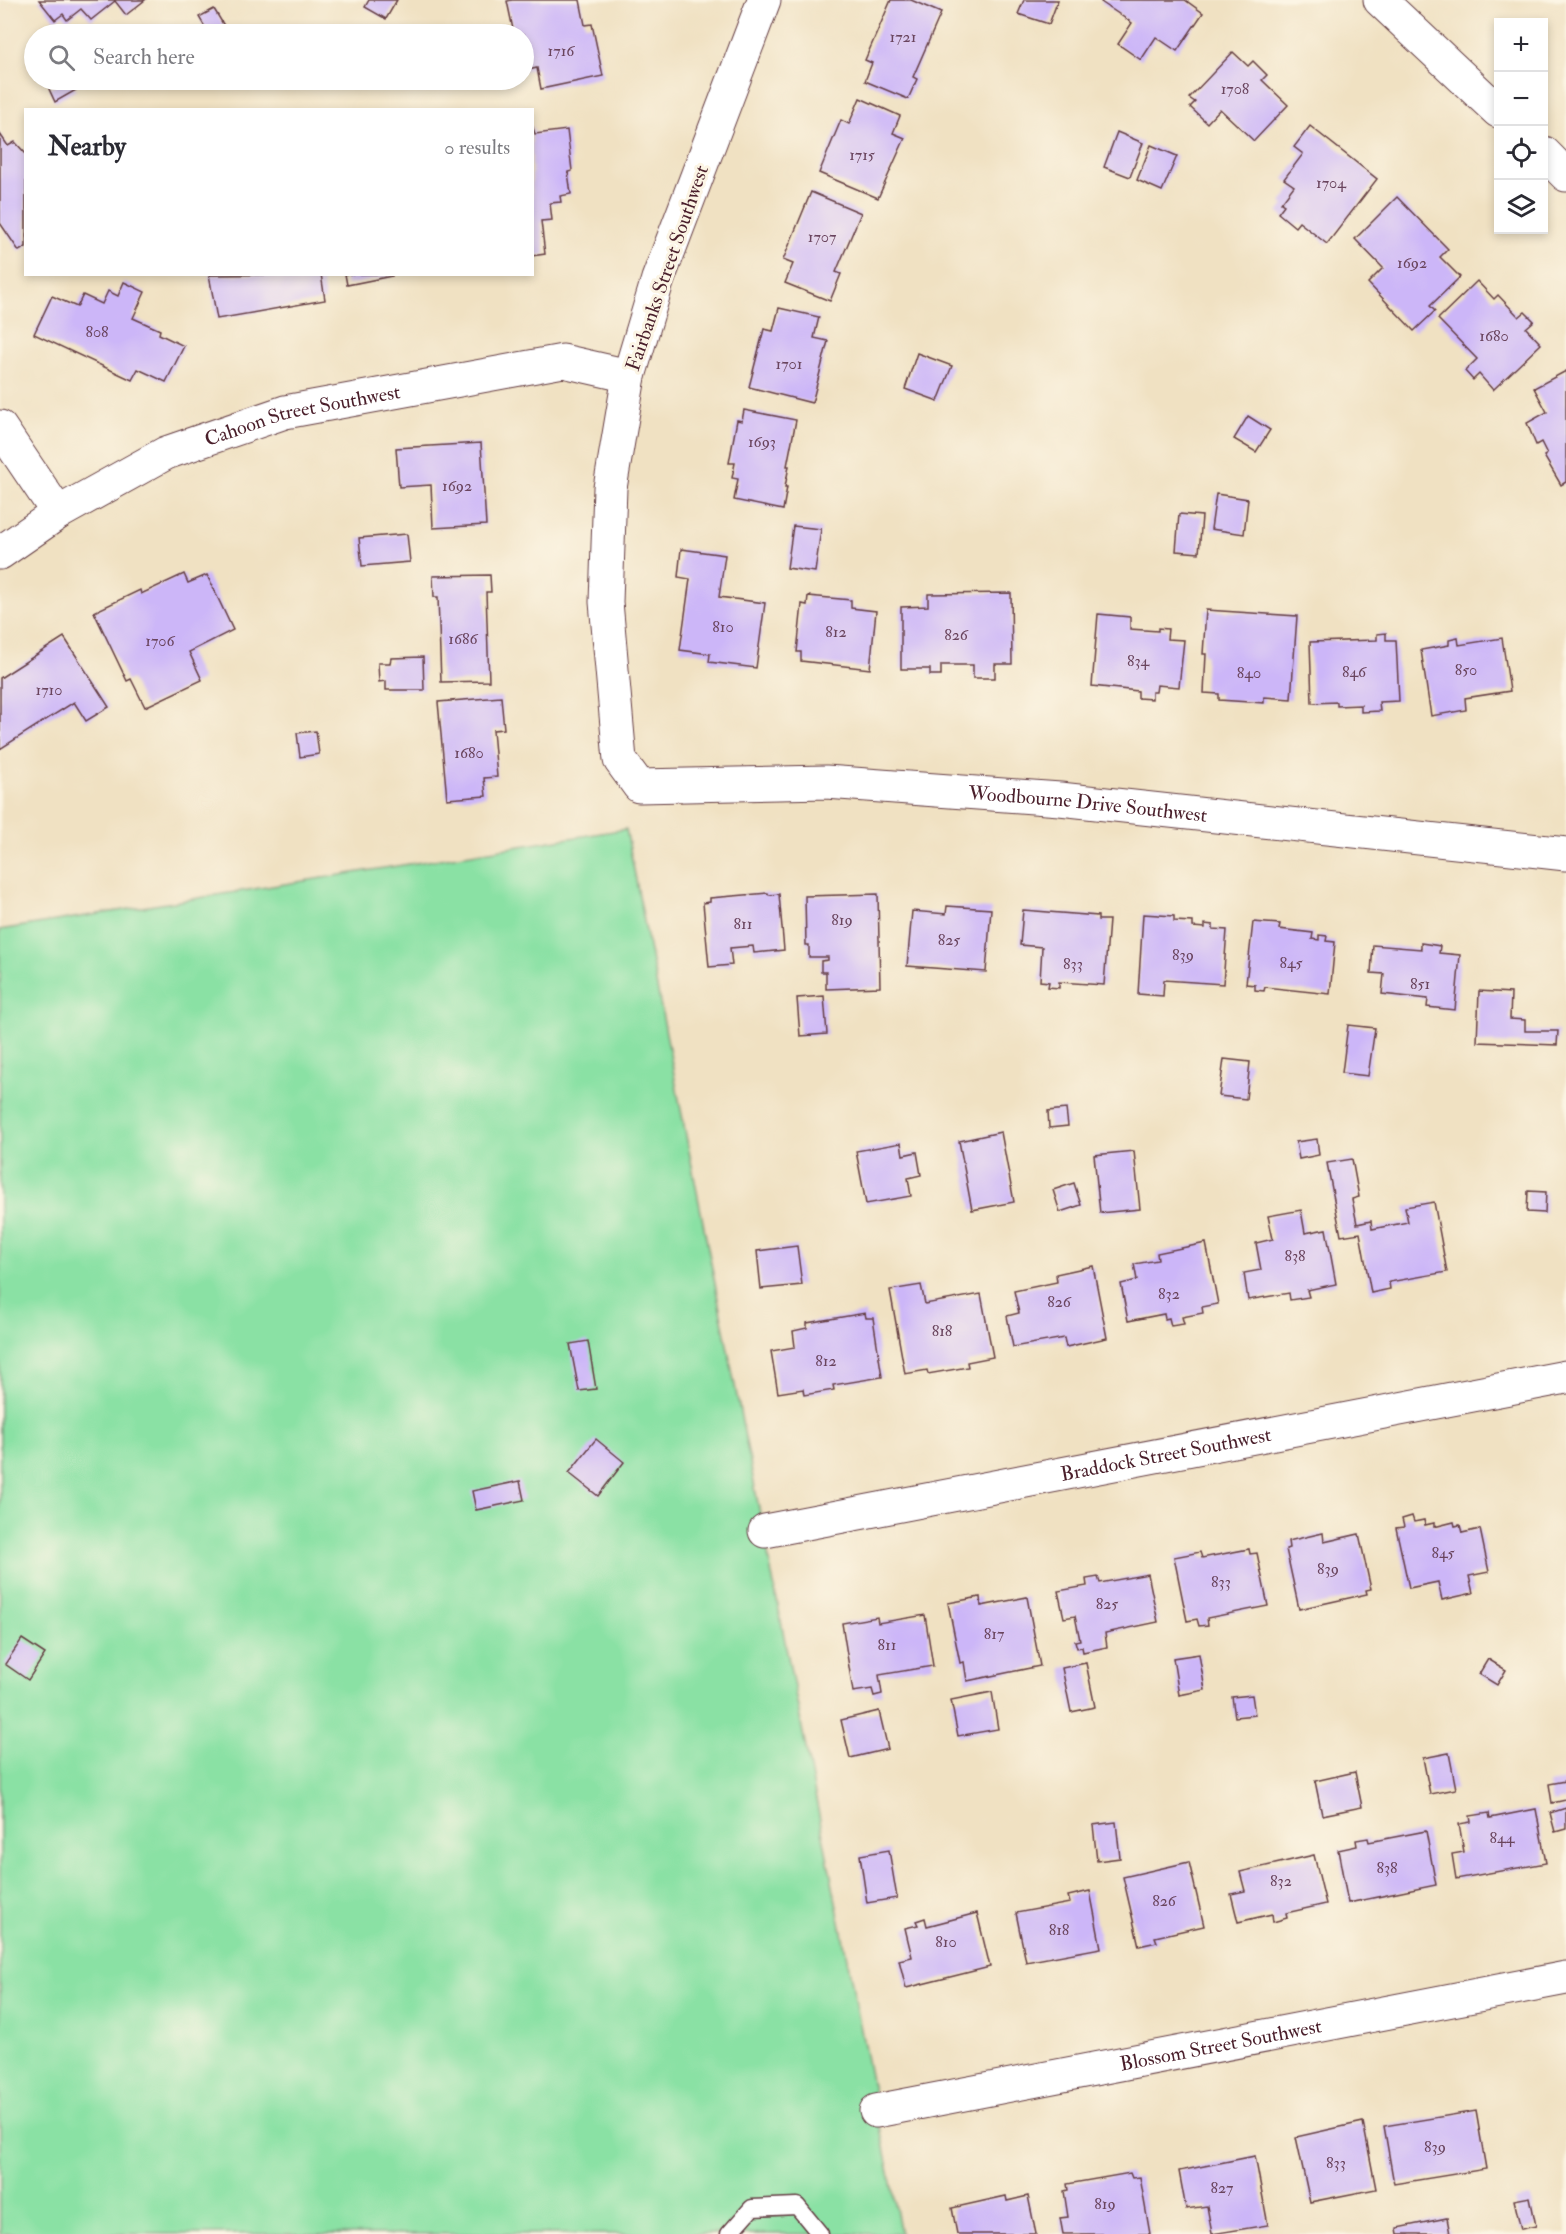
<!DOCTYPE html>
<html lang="en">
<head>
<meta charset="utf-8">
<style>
  :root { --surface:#fff; --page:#f7f7f7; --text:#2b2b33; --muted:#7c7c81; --line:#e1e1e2 }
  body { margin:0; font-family:"IM FELL Double Pica",serif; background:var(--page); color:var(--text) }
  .controls { position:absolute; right:18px; top:18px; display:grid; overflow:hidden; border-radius:0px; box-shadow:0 3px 9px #0003 }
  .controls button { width:54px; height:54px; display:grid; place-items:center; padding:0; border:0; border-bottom:2px solid var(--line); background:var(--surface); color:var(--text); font:30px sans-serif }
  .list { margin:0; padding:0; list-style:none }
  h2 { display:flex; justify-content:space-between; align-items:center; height:78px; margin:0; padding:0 24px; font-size:26px }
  h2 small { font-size:20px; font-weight:400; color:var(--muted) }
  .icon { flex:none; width:33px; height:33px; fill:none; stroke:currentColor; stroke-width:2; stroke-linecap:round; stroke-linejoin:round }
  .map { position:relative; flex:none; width:1566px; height:2234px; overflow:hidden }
  .search { position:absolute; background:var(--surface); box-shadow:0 3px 9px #0003; left:24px; top:24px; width:510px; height:66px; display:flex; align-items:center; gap:15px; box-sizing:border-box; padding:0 21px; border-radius:33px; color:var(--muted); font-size:22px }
  .panel { position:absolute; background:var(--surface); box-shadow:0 3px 9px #0003; left:24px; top:108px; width:510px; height:168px; border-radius:0px }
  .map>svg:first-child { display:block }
  .green { fill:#8ae1a4; stroke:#6a8068; stroke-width:1.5 }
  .building { fill:#ccb6f8 }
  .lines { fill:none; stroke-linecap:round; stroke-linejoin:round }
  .lane-casing { stroke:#633c42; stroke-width:19 }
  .street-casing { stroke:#633c42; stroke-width:35 }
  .lane { stroke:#fff; stroke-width:16 }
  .street { stroke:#fff; stroke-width:33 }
  .labels { text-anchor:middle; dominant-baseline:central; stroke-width:6; stroke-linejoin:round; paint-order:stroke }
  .number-label { font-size:16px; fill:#6a455e }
  .street-label { font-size:20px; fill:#4a1f2b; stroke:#fcf5e5 }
</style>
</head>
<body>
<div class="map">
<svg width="1566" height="2234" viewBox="0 0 1566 2234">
  <rect width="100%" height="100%" fill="#fcf5e5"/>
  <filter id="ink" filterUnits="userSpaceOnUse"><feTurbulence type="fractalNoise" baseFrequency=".0167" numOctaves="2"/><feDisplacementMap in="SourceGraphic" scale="12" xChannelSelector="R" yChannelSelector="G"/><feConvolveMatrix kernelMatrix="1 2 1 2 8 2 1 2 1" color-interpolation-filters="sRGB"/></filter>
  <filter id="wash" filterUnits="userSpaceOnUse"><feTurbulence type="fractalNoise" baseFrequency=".008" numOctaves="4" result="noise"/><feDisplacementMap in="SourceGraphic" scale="24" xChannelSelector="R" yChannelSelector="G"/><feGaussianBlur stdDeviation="1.35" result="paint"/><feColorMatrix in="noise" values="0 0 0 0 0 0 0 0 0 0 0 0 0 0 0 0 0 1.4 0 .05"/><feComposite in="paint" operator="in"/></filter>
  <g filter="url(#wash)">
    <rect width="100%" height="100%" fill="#f0e1c2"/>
    <!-- green -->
    <polygon class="green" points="626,829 901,2234 0,2234 0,930"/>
    <g id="blocks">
      <!-- building -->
      <g class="building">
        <polygon points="39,0 145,0 126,15 115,1 91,20 81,9 67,20 63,14 55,20"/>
        <polygon points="369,0 397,0 386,19 365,7"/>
        <polygon points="512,0 580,0 585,25 592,24 603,76 541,89 537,68 524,71 524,34 514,34 507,1"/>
        <polygon points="891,0 911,0 941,13 913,77 917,79 908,99 865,81 872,63 865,60"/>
        <polygon points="1024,0 1058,0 1049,24 1018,14"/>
        <polygon points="1103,0 1185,0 1203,13 1177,51 1156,37 1141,60 1118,44 1132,23 1101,2"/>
        <polygon points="214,9 229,34 209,34 199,17"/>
        <polygon points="1233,52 1248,66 1253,61 1267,75 1262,80 1288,105 1254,141 1220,109 1207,123 1190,107 1195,102 1189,98"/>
        <polygon points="67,80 70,80 76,90 55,102 49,89"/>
        <polygon points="860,98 900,116 893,133 905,138 878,198 819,173 841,120 849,124"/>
        <polygon points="532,125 535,134 567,130 572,171 568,172 571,194 560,196 561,202 550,203 552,220 541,221 545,254 532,256"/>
        <polygon points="1310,126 1377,179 1327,244 1299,222 1295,227 1278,213 1284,205 1281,203 1294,186 1284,179 1303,154 1294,147"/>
        <polygon points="1117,132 1143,143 1130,177 1104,167"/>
        <polygon points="0,134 8,146 15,142 26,154 26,247 19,251 0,223"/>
        <polygon points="1151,145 1177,156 1162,191 1137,180"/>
        <polygon points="811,192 861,213 836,272 841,274 830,301 785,283 793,264 783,260"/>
        <polygon points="1397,197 1448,249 1440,257 1460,277 1430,306 1435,311 1414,331 1368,283 1383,268 1355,239"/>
        <polygon points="321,274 325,300 217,319 209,275"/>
        <polygon points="345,274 391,274 392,276 347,285"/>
        <polygon points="1477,281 1494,299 1498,295 1519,317 1525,312 1534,321 1526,328 1541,344 1493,390 1479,374 1473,380 1465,371 1477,359 1438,319"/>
        <polygon points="124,282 145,292 133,318 160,330 159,334 184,346 166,382 138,369 132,380 34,334 52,296 77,307 83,295 102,304 108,291 118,296"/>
        <polygon points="779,308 819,317 814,338 828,341 812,403 749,387 764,329 773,331"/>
        <polygon points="917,353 952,366 938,401 905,389"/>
        <polygon points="1566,371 1566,482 1561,485 1544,456 1547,454 1541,442 1536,445 1527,423 1547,412 1534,388"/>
        <polygon points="744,410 796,420 787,466 789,466 785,487 787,487 783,510 734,500 738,479 732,478 735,463 729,463 737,420 742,421"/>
        <polygon points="1248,416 1270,430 1256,452 1234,439"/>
        <polygon points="481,443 486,525 433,528 431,485 399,487 396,448"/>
        <polygon points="1216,494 1248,499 1244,534 1211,529"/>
        <polygon points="1179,514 1202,516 1199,553 1176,551"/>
        <polygon points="793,526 821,529 815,572 787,568"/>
        <polygon points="407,534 410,562 362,566 359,538"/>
        <polygon points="681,549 725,555 719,597 765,603 756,668 709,662 710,654 680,650 690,579 678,577"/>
        <polygon points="184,574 188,583 207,575 233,630 189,652 202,680 145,707 131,679 127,681 94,612 140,590 141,594"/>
        <polygon points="490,575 491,592 486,592 489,681 441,682 438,597 434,597 433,576"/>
        <polygon points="1011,593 1012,664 995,664 995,678 973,678 973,665 941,665 941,675 930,675 930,669 901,669 901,607 928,606 928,594"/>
        <polygon points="808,596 851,600 851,608 876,611 870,669 801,661 801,652 797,652 802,604 807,605"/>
        <polygon points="1206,610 1297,616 1291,699 1264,697 1264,703 1219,700 1219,694 1204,693 1206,654 1203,654"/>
        <polygon points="1098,614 1130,617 1130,629 1158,631 1158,628 1168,629 1167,639 1184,640 1179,687 1157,685 1156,692 1152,692 1152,699 1138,698 1138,691 1092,686"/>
        <polygon points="1386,633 1386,640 1396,640 1399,701 1379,702 1380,711 1361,712 1361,705 1337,706 1337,702 1312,703 1310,642 1377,640 1377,634"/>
        <polygon points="64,637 109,707 86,721 74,702 0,749 0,678"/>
        <polygon points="1458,638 1459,645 1502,638 1510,691 1465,698 1466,710 1431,716 1421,650 1449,645 1449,640"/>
        <polygon points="423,657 424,690 386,690 386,681 379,682 378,663 390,663 391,658"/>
        <polygon points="501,697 504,729 493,730 497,777 484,778 486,796 447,799 438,702"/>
        <polygon points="316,731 319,754 300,757 297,733"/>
        <polygon points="768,893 769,895 779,894 784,950 754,953 753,946 730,948 732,965 709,967 703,903 710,902 710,898"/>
        <polygon points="878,894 880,987 826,989 826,972 821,972 821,961 828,960 828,957 809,957 809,945 806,945 805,896"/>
        <polygon points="947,906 991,909 986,972 907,966 912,911 946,914"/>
        <polygon points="1023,910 1098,916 1098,920 1109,920 1104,985 1059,982 1059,988 1048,987 1049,982 1040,981 1042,947 1020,945"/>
        <polygon points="1143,914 1174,916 1174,921 1193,922 1193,927 1205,928 1205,924 1213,925 1213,929 1227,930 1223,984 1164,980 1163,996 1138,994"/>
        <polygon points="1253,922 1280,924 1279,929 1313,933 1312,939 1319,940 1319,935 1327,936 1326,941 1335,942 1330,994 1265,987 1264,991 1255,990 1255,985 1246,984"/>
        <polygon points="1421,943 1440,946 1439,953 1460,955 1455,1010 1427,1007 1428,999 1382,994 1384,974 1371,973 1373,945 1421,949"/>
        <polygon points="1479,991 1511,993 1510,1019 1525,1020 1525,1031 1558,1031 1557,1045 1477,1042"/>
        <polygon points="824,996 827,1034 800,1036 797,998"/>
        <polygon points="1348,1025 1375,1028 1368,1076 1342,1073"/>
        <polygon points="1224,1059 1250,1062 1246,1099 1219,1096"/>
        <polygon points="1066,1109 1068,1126 1049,1128 1048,1111"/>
        <polygon points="1001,1132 1014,1202 972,1210 959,1141"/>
        <polygon points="1317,1139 1319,1155 1299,1159 1296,1142"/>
        <polygon points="901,1143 903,1155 917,1152 921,1175 908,1178 911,1196 866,1204 856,1151"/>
        <polygon points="1134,1151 1140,1209 1100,1213 1094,1155"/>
        <polygon points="1352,1159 1359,1197 1352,1199 1357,1224 1371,1221 1372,1229 1408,1222 1405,1207 1434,1202 1447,1272 1389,1282 1390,1289 1371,1293 1360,1233 1341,1236 1327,1163"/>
        <polygon points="1074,1183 1081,1205 1060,1212 1053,1190"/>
        <polygon points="1528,1191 1546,1192 1545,1213 1527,1212"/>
        <polygon points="1301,1210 1305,1233 1326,1229 1336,1284 1307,1290 1309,1297 1290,1300 1289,1293 1248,1300 1244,1273 1261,1270 1256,1243 1273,1239 1268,1216"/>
        <polygon points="1206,1243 1218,1304 1202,1307 1203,1313 1182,1317 1184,1324 1171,1326 1169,1318 1165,1319 1164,1314 1128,1321 1121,1284 1137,1280 1134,1264 1158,1260 1157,1253"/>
        <polygon points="797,1246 802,1285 761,1289 757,1251"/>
        <polygon points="1093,1266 1107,1338 1066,1347 1064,1338 1013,1347 1007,1316 1019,1313 1014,1291 1057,1282 1056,1274"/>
        <polygon points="921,1285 925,1304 981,1294 993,1357 967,1362 968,1367 928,1374 927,1370 905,1374 890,1290"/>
        <polygon points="865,1313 866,1318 873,1318 882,1377 833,1385 834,1390 804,1395 803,1389 778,1393 771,1351 795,1347 793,1331 807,1328 807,1323"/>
        <polygon points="588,1341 596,1389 579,1391 570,1344"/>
        <polygon points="596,1439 624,1462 598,1496 569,1473"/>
        <polygon points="520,1481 524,1500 476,1510 472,1491"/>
        <polygon points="1412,1516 1414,1522 1424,1520 1425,1525 1434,1523 1434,1527 1454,1522 1455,1526 1460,1525 1462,1533 1480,1529 1489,1572 1469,1576 1473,1593 1442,1600 1438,1582 1409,1588 1396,1528 1404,1527 1402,1519"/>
        <polygon points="1323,1533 1324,1542 1359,1534 1371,1589 1366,1590 1367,1594 1299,1609 1286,1549 1289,1548 1288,1541"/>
        <polygon points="1249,1549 1250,1554 1257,1553 1268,1606 1207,1618 1208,1625 1199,1626 1197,1619 1187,1621 1174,1557 1200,1552 1202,1558"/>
        <polygon points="1148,1574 1158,1622 1105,1633 1107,1647 1083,1652 1082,1647 1077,1648 1075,1641 1080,1640 1075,1616 1064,1618 1058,1591 1087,1586 1086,1579 1098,1577 1100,1583"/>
        <polygon points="980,1597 981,1606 1027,1597 1040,1666 967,1681 964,1662 960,1663 948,1603"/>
        <polygon points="925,1615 933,1666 879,1675 882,1694 874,1696 872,1689 853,1692 842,1623 877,1617 878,1623"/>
        <polygon points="22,1639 45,1654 28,1680 5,1664"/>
        <polygon points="1199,1654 1205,1690 1179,1695 1173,1658"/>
        <polygon points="1488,1659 1506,1670 1497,1685 1479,1674"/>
        <polygon points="1086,1663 1095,1707 1071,1712 1062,1668"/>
        <polygon points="992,1692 998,1729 958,1736 951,1700"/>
        <polygon points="1252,1695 1255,1715 1235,1717 1232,1697"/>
        <polygon points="879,1711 888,1749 850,1758 841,1720"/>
        <polygon points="1449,1753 1456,1789 1430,1794 1423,1758"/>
        <polygon points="1355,1772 1362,1807 1322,1815 1315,1781"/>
        <polygon points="1566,1781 1566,1800 1552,1803 1549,1784"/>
        <polygon points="1566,1808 1566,1829 1555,1832 1550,1813"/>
        <polygon points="1536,1809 1546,1863 1456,1879 1452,1854 1464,1852 1459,1824 1471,1822 1470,1816 1489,1813 1490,1818"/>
        <polygon points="1116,1822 1120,1858 1097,1861 1093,1825"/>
        <polygon points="1426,1831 1436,1885 1348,1903 1338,1850 1357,1846 1356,1840 1368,1838 1369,1842"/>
        <polygon points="889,1850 897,1898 867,1903 860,1855"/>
        <polygon points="1314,1855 1326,1904 1286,1913 1287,1918 1273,1922 1272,1914 1238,1922 1231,1894 1245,1891 1240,1872"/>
        <polygon points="1189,1862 1204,1926 1155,1937 1157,1942 1139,1946 1123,1877"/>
        <polygon points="1090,1891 1101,1948 1026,1962 1016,1913 1070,1903 1068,1896"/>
        <polygon points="977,1913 990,1967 906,1988 899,1960 912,1957 905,1928 918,1925 916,1921 925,1918 927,1926"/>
        <polygon points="1476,2111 1486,2169 1394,2184 1384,2126"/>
        <polygon points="1363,2122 1376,2189 1310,2202 1296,2137"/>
        <polygon points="1255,2156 1268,2225 1212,2234 1207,2206 1186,2209 1179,2171"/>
        <polygon points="1130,2173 1132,2178 1140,2177 1150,2234 1063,2234 1060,2218 1068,2217 1064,2191 1068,2190 1067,2184"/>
        <polygon points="1006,2196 1007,2201 1028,2196 1036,2234 957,2234 952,2208"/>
        <polygon points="1530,2197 1536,2226 1521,2229 1514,2200"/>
        <polygon points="1447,2218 1450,2234 1398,2234 1397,2228"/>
      </g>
    </g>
  </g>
  <g filter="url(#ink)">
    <use href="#blocks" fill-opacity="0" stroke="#633c42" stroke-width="1.5"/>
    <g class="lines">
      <!-- lane casing -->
      <g class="lane-casing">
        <polyline id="lane" points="729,2234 752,2208 797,2206 820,2234"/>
      </g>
      <!-- street casing -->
      <g class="street-casing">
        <g id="street">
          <path id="s1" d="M764,0l-106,279 -29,97 -19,112 -4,114 14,158 19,26 187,-4 234,17 506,55"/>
          <polyline points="1380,0 1498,111"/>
          <polyline points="1544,153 1566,175"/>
          <polyline points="0,427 58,513"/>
          <path id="s2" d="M0,553l58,-40 108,-60 119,-41 278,-51 66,15"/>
          <path id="s3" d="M765,1531l801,-154"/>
          <path id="s4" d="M876,2111l690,-133"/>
        </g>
      </g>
      <!-- lane -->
      <use href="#lane" class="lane"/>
      <!-- street -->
      <use href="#street" class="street"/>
    </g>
  </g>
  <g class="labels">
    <!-- number labels -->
    <g class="number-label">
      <text x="903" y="37">1721</text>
      <text x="561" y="51">1716</text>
      <text x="1235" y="89">1708</text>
      <text x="862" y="155">1715</text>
      <text x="1331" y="183">1704</text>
      <text x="822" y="237">1707</text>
      <text x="1412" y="263">1692</text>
      <text x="97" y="332">808</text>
      <text x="1494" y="336">1680</text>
      <text x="789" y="364">1701</text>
      <text x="762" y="442">1693</text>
      <text x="457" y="486">1692</text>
      <text x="723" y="627">810</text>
      <text x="836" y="632">812</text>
      <text x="956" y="635">826</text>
      <text x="463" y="639">1686</text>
      <text x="160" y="641">1706</text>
      <text x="1138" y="661">834</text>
      <text x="1466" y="670">850</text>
      <text x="1354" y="672">846</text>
      <text x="1249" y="673">840</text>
      <text x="49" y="690">1710</text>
      <text x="469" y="753">1680</text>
      <text x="842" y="920">819</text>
      <text x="743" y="924">811</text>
      <text x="949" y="940">825</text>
      <text x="1183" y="955">839</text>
      <text x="1291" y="963">845</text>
      <text x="1073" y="964">833</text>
      <text x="1420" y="984">851</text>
      <text x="1295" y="1256">838</text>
      <text x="1169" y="1294">832</text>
      <text x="1059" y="1302">826</text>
      <text x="942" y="1331">818</text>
      <text x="826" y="1361">812</text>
      <text x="1443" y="1553">845</text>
      <text x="1328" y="1569">839</text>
      <text x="1221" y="1582">833</text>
      <text x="1107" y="1604">825</text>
      <text x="994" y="1634">817</text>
      <text x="887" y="1645">811</text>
      <text x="1502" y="1838">844</text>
      <text x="1387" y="1868">838</text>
      <text x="1281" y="1881">832</text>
      <text x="1164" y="1901">826</text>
      <text x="1059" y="1930">818</text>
      <text x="946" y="1942">810</text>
      <text x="1435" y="2147">839</text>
      <text x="1336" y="2163">833</text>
      <text x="1222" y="2188">827</text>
      <text x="1105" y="2204">819</text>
    </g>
    <!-- street labels -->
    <g class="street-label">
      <text transform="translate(667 268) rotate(-71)">Fairbanks Street Southwest</text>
      <text stroke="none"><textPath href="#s2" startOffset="336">Cahoon Street Southwest</textPath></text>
      <text stroke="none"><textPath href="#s1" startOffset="1268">Woodbourne Drive Southwest</textPath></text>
      <text stroke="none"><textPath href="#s3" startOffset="408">Braddock Street Southwest</textPath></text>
      <text stroke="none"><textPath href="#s4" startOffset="351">Blossom Street Southwest</textPath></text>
    </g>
  </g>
</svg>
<div class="controls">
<button>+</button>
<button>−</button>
<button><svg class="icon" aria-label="locate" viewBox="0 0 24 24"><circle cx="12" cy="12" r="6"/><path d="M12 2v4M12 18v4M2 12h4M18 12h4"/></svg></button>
<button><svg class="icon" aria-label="layers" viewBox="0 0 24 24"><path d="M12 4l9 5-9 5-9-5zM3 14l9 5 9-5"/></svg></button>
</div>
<div class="search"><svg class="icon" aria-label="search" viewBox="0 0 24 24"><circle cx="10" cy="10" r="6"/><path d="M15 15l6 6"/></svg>Search here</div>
<section class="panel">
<h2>Nearby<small>0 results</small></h2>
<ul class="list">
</ul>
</section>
</div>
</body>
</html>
